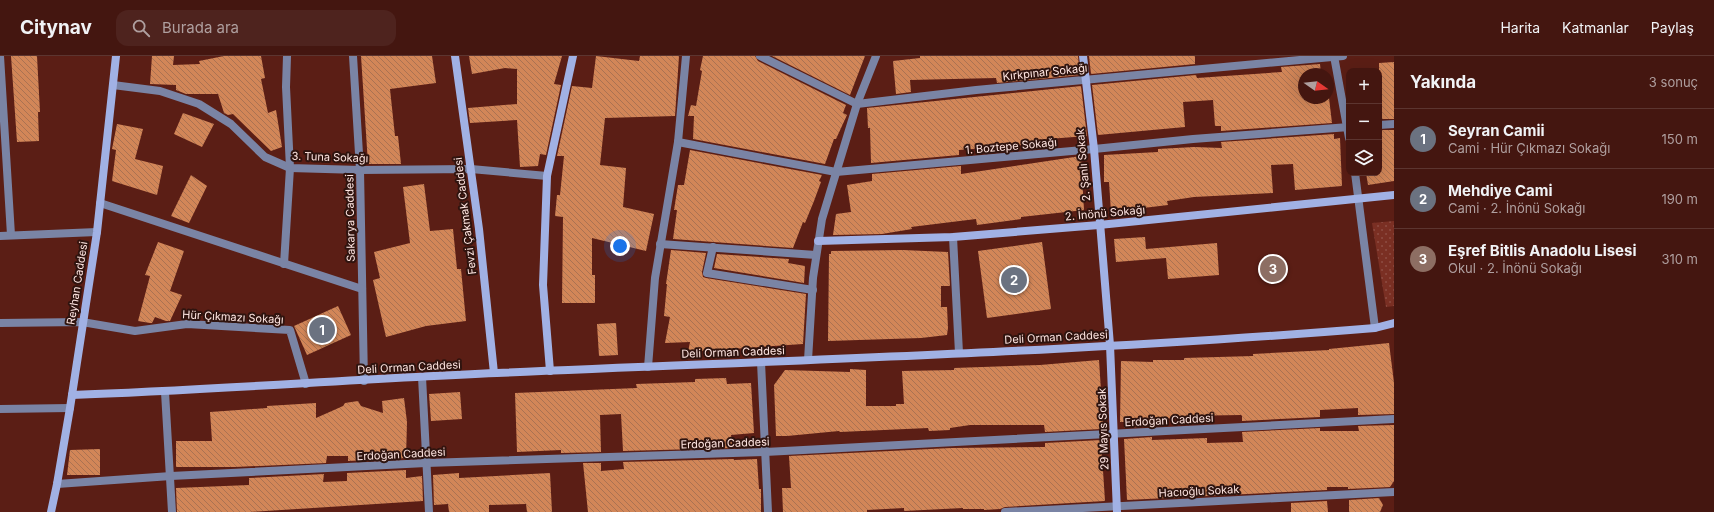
<!DOCTYPE html>
<html lang="tr">
<head>
<meta charset="utf-8">
<style>
  :root { --surface:#441610; --page:#4e231e; --text:#f1f3f6; --muted:#af9f9f; --line:#5c3530; --accent:#bca0f2 }
  body { margin:0; font-family:Inter,sans-serif; background:var(--page); color:var(--text) }
  .controls { position:absolute; right:12px; top:12px; display:grid; overflow:hidden; border-radius:8px; box-shadow:0 4px 16px #0002 }
  .controls button { width:36px; height:36px; display:grid; place-items:center; padding:0; border:0; border-bottom:1px solid var(--line); background:var(--surface); color:var(--text); font:20px sans-serif }
  .compass { position:absolute; left:1298px; top:12px; width:36px; height:36px; border-radius:50%; background:var(--surface); box-shadow:0 4px 16px #0002; rotate:104deg }
  .you { position:absolute; left:620px; top:190px; width:14px; height:14px; margin:-10px; border:3px solid #fff; border-radius:50%; background:#1a73e8; box-shadow:0 0 0 6px #1a73e833 }
  .badge { display:grid; place-items:center; width:26px; height:26px; border-radius:50%; background:var(--accent); color:#fff; font-size:13px; font-weight:700 }
  .pin { position:absolute; translate:-50% -50%; border:2px solid #fff; box-shadow:0 1px 4px #0006 }
  .list { margin:0; padding:0; list-style:none }
  h2 { display:flex; justify-content:space-between; align-items:center; height:52px; margin:0; padding:0 16px; font-size:17px }
  h2 small { font-size:13px; font-weight:400; color:var(--muted) }
  .list li { display:grid; grid-template-columns:26px 1fr auto; gap:12px; align-items:center; box-sizing:border-box; height:60px; padding:0 16px; border-top:1px solid var(--line) }
  .list b { display:block; font-size:15px; white-space:nowrap }
  .list p { margin:0; font-size:13px; white-space:nowrap; color:var(--muted) }
  .list em { font-size:13px; font-style:normal; color:var(--muted) }
  .icon { flex:none; width:22px; height:22px; fill:none; stroke:currentColor; stroke-width:2; stroke-linecap:round; stroke-linejoin:round }
  .map { position:relative; flex:none; width:1394px; height:456px; overflow:hidden }
  header { display:flex; align-items:center; gap:24px; box-sizing:border-box; height:56px; padding:0 20px; background:var(--surface); border-bottom:1px solid var(--line) }
  header strong { font-size:19px }
  nav { display:flex; gap:22px; margin-inline-start:auto; font-size:14px }
  .search { width:280px; height:36px; background:var(--page); display:flex; align-items:center; gap:10px; box-sizing:border-box; padding:0 14px; border-radius:12px; color:var(--muted); font-size:15px }
  main { display:flex }
  aside { flex:1; background:var(--surface) }
  .map>svg:first-child { display:block }
  .park { fill:url(#park-dots) }
  .building { fill:url(#building-back-hatch) }
  .lines { fill:none; stroke-linecap:round; stroke-linejoin:round }
  .street { stroke:#7a84a5; stroke-width:8 }
  .secondary { stroke:#a1b1e4; stroke-width:8 }
  .labels { text-anchor:middle; dominant-baseline:central; stroke-width:4; stroke-linejoin:round; paint-order:stroke }
  .street-label { font-size:11px; fill:#ffe6e2; stroke:#2f140f }
</style>
</head>
<body>
<header>
<strong>Citynav</strong>
<div class="search"><svg class="icon" aria-label="search" viewBox="0 0 24 24"><circle cx="10" cy="10" r="6"/><path d="M15 15l6 6"/></svg>Burada ara</div>
<nav><a>Harita</a><a>Katmanlar</a><a>Paylaş</a></nav>
</header>
<main>
<div class="map">
<svg width="1394" height="456" viewBox="0 0 1394 456">
  <defs>
    <pattern id="park-dots" width="8" height="8" patternUnits="userSpaceOnUse"><rect width="8" height="8" fill="#7a2f23"/><path d="M2 2h.1M6 6h.1" fill="none" stroke="#8e4d43" stroke-width="1.8" stroke-linecap="round"/></pattern>
    <pattern id="building-back-hatch" width="6" height="6" patternUnits="userSpaceOnUse"><rect width="6" height="6" fill="#d28658"/><path d="M-1 5l2 2M0 0l6 6M5-1l2 2" fill="none" stroke="#aa7252"/></pattern>
  </defs>
  <rect width="100%" height="100%" fill="#5b1e15"/>
  <!-- park -->
  <polygon class="park" points="1394,165 1394,250 1386,251 1372,167"/>
  <!-- building -->
  <g class="building">
    <polygon points="11,0 37,0 40,56 38,56 39,85 17,86"/>
    <polygon points="152,0 174,0 173,9 200,8 199,5 224,0 261,0 265,22 261,23 268,57 276,54 282,91 271,95 233,58 228,59 224,57 218,38 186,38 176,34 176,29 150,28"/>
    <polygon points="361,0 432,0 436,27 390,33 395,80 398,80 401,108 368,108"/>
    <polygon points="469,0 562,0 554,28 561,29 546,99 540,98 538,110 520,111 517,64 470,67 468,52 517,48 517,13 505,12 472,18"/>
    <polygon points="596,0 639,5 640,0 679,0 675,60 605,62 600,109 626,112 623,151 654,158 646,195 592,182 592,219 595,219 595,247 562,247 563,161 555,160 557,139 560,139 564,100 557,100 572,30 592,32"/>
    <polygon points="703,0 755,0 758,5 846,49 843,57 847,59 836,83 834,83 825,108 693,83 694,60 688,60 691,49 696,50 702,15 700,14"/>
    <polygon points="772,0 865,0 850,39"/>
    <polygon points="920,0 1078,0 1080,19 997,27 996,22 910,24 911,36 896,38 893,5 920,2"/>
    <polygon points="1089,0 1195,0 1195,8 1091,18"/>
    <polygon points="1394,6 1394,63 1379,63 1379,7"/>
    <polygon points="1320,8 1321,18 1304,18 1304,44 1329,42 1332,67 1221,75 1221,70 1215,70 1213,44 1183,46 1185,71 1098,79 1092,29 1196,19 1197,22 1282,16 1281,11"/>
    <polygon points="1081,30 1087,80 1035,84 1036,88 959,94 959,99 871,107 870,72 868,72 867,52"/>
    <polygon points="183,57 214,68 202,91 174,78"/>
    <polygon points="117,68 143,73 135,103 163,110 157,139 112,125 116,94 112,93"/>
    <polygon points="1379,74 1394,74 1394,125 1368,129 1366,117 1379,117"/>
    <polygon points="1334,78 1334,83 1340,82 1342,130 1295,134 1293,108 1271,109 1273,137 1194,141 1167,145 1168,149 1135,153 1135,154 1111,156 1109,126 1104,126 1104,99 1158,96 1158,93 1194,91 1222,92 1221,86"/>
    <polygon points="690,94 822,119 819,125 821,126 814,145 805,167 803,166 793,192 673,183 677,154 674,154 678,129 684,129"/>
    <polygon points="1081,100 1084,154 1021,161 1021,163 977,169 976,163 911,171 912,173 882,178 833,179 836,158 851,156 847,129 872,125 872,118 961,110 961,118"/>
    <polygon points="191,119 207,130 189,167 171,160"/>
    <polygon points="424,128 430,175 453,173 457,213 461,213 466,265 426,270 386,281 373,224 380,222 374,196 410,187 403,131"/>
    <polygon points="1145,181 1146,193 1217,187 1219,219 1168,223 1166,202 1116,206 1114,183"/>
    <polygon points="158,186 184,195 170,235 182,239 170,265 166,265 155,261 152,267 150,267 138,265 150,220 145,219"/>
    <polygon points="1042,186 1051,253 987,262 978,195"/>
    <polygon points="671,194 706,197 702,216 703,221 706,222 806,238 803,288 688,296 690,286 665,287 670,261 664,260 667,228 666,228"/>
    <polygon points="903,194 948,196 950,230 941,230 941,251 947,251 948,272 947,279 921,282 828,285 829,198 831,198 831,195"/>
    <polygon points="717,198 789,203 788,207 805,210 804,227 714,212"/>
    <polygon points="338,250 351,279 307,299 294,270"/>
    <polygon points="616,267 618,299 599,300 597,268"/>
    <polygon points="1389,287 1394,327 1394,358 1358,359 1358,352 1320,354 1320,361 1242,365 1242,360 1241,359 1180,360 1180,362 1152,363 1152,370 1124,372 1124,366 1120,366 1121,305 1153,306 1153,304 1184,304 1184,302 1253,300 1253,298 1329,294 1329,293"/>
    <polygon points="1099,304 1103,366 1101,373 1045,376 1044,369 970,369 950,372 950,374 929,375 928,372 840,376 839,375 787,380 776,380 774,329 785,314 850,316 850,313 866,314 866,350 896,350 896,348 904,348 902,315 954,314 954,312 1040,309"/>
    <polygon points="726,322 727,328 751,327 754,377 731,379 733,392 623,395 621,358 600,359 601,396 561,397 561,394 517,396 515,337 637,332 636,328 695,326 695,323"/>
    <polygon points="460,336 462,363 431,365 429,338"/>
    <polygon points="404,342 407,366 406,402 348,405 348,400 327,400 326,407 235,411 176,411 176,385 212,385 210,356 267,352 267,350 316,347 316,362 343,350 345,347 358,345 361,350 383,357 382,345"/>
    <polygon points="1394,369 1394,425 1390,431 1348,433 1348,431 1327,431 1327,434 1127,444 1124,383 1152,381 1152,384 1207,382 1207,387 1243,386 1242,376 1320,372 1320,375 1359,375 1358,370"/>
    <polygon points="1101,384 1105,445 1005,451 1000,453 984,454 984,453 963,453 963,452 904,455 904,452 867,454 867,456 783,456 782,432 791,432 789,400 951,392 1045,391 1045,387"/>
    <polygon points="100,393 100,419 67,419 70,394"/>
    <polygon points="734,403 734,404 757,403 759,433 761,433 761,456 588,456 583,407 601,407 601,415 624,413 623,406"/>
    <polygon points="406,414 406,422 422,420 423,445 250,456 177,456 176,432 249,429 249,422 324,418 323,426 347,425 347,417"/>
    <polygon points="459,417 459,422 550,417 552,456 527,456 526,448 489,449 489,456 449,456 448,448 434,449 433,419"/>
    <polygon points="1379,442 1383,449 1380,456 1349,456 1349,444"/>
    <polygon points="1327,445 1328,456 1291,456 1291,447"/>
  </g>
  <g class="lines">
    <!-- street -->
    <g class="street">
      <polyline points="0,0 11,179"/>
      <polyline points="353,0 360,114 364,325"/>
      <polyline points="760,0 857,48 976,34 1343,0"/>
      <polyline points="1334,0 1349,82"/>
      <polyline points="113,29 160,35 199,48 231,68 265,101 290,112 360,114 471,113 547,120"/>
      <polyline points="1379,69 1394,68"/>
      <polyline points="678,86 836,116 1094,93 1193,83 1349,71"/>
      <polyline points="1355,117 1375,272"/>
      <polyline points="100,147 362,233"/>
      <polyline points="0,180 97,176"/>
      <polyline points="953,181 959,297"/>
      <polyline points="660,188 816,199"/>
      <polyline points="713,191 707,217 813,234"/>
      <polyline points="284,208 290,112 286,31 287,0"/>
      <polyline points="0,267 82,266 135,275 187,268 290,274 306,328"/>
      <polyline points="808,304 813,222 822,163 857,48 876,0"/>
      <polyline points="761,306 768,456"/>
      <polyline points="648,311 655,222 678,86 686,0"/>
      <polyline points="422,321 429,456"/>
      <polyline points="165,336 172,456"/>
      <polyline points="0,353 70,352"/>
      <polyline points="57,428 171,420 426,407 765,396 1394,363"/>
      <polyline points="1005,456 1394,436"/>
    </g>
    <!-- secondary -->
    <g class="secondary">
      <polyline points="455,0 479,173 494,317"/>
      <polyline points="1083,0 1094,93 1110,289 1117,456"/>
      <polyline points="818,185 953,181 1099,169 1394,139"/>
      <polyline points="550,315 543,229 547,120 573,0"/>
      <path d="M72,339c142,-5 283,-16 425,-22 293,-13 586,-21 878,-45l19,-5"/>
      <polyline points="51,456 57,428 70,352 97,176 116,0"/>
    </g>
  </g>
  <g class="labels">
    <!-- street labels -->
    <g class="street-label">
      <text transform="translate(1045 16) rotate(-6)">Kırkpınar Sokağı</text>
      <text transform="translate(1011 90) rotate(-5)">1. Boztepe Sokağı</text>
      <text transform="translate(330 101) rotate(2)">3. Tuna Sokağı</text>
      <text transform="translate(1083 109) rotate(-95)">2. Şanlı Sokak</text>
      <text transform="translate(1105 157) rotate(-5)">2. İnönü Sokağı</text>
      <text transform="translate(465 160) rotate(-97)">Fevzi Çakmak Caddesi</text>
      <text transform="translate(350 162) rotate(-91)">Sakarya Caddesi</text>
      <text transform="translate(77 227) rotate(-81)">Reyhan Caddesi</text>
      <text transform="translate(233 261) rotate(3)">Hür Çıkmazı Sokağı</text>
      <text transform="translate(1056 281) rotate(-3)">Deli Orman Caddesi</text>
      <text transform="translate(733 296) rotate(-2)">Deli Orman Caddesi</text>
      <text transform="translate(409 311) rotate(-3)">Deli Orman Caddesi</text>
      <text transform="translate(1169 364) rotate(-3)">Erdoğan Caddesi</text>
      <text transform="translate(1103 373) rotate(-92)">29 Mayıs Sokak</text>
      <text transform="translate(725 387) rotate(-2)">Erdoğan Caddesi</text>
      <text transform="translate(401 398) rotate(-3)">Erdoğan Caddesi</text>
      <text transform="translate(1199 435) rotate(-3)">Hacıoğlu Sokak</text>
    </g>
  </g>
</svg>
<div class="controls">
<button>+</button>
<button>−</button>
<button><svg class="icon" aria-label="layers" viewBox="0 0 24 24"><path d="M12 4l9 5-9 5-9-5zM3 14l9 5 9-5"/></svg></button>
</div>
<svg class="compass" viewBox="-18 -18 36 36"><path d="M0-13l5 13h-10z" fill="#e53935"/><path d="M0 13l5-13h-10z" fill="#af9f9f"/></svg>
<div class="you"></div>
<div class="pin badge" style="left:322px;top:274px;background:#6b7280">1</div>
<div class="pin badge" style="left:1014px;top:224px;background:#6b7280">2</div>
<div class="pin badge" style="left:1273px;top:213px;background:#8d6e63">3</div>
</div>
<aside>
<h2>Yakında<small>3 sonuç</small></h2>
<ul class="list">
<li><span class="badge" style="background:#6b7280">1</span><div><b>Seyran Camii</b><p>Cami · Hür Çıkmazı Sokağı</p></div><em>150 m</em></li>
<li><span class="badge" style="background:#6b7280">2</span><div><b>Mehdiye Cami</b><p>Cami · 2. İnönü Sokağı</p></div><em>190 m</em></li>
<li><span class="badge" style="background:#8d6e63">3</span><div><b>Eşref Bitlis Anadolu Lisesi</b><p>Okul · 2. İnönü Sokağı</p></div><em>310 m</em></li>
</ul>
</aside>
</main>
</body>
</html>
